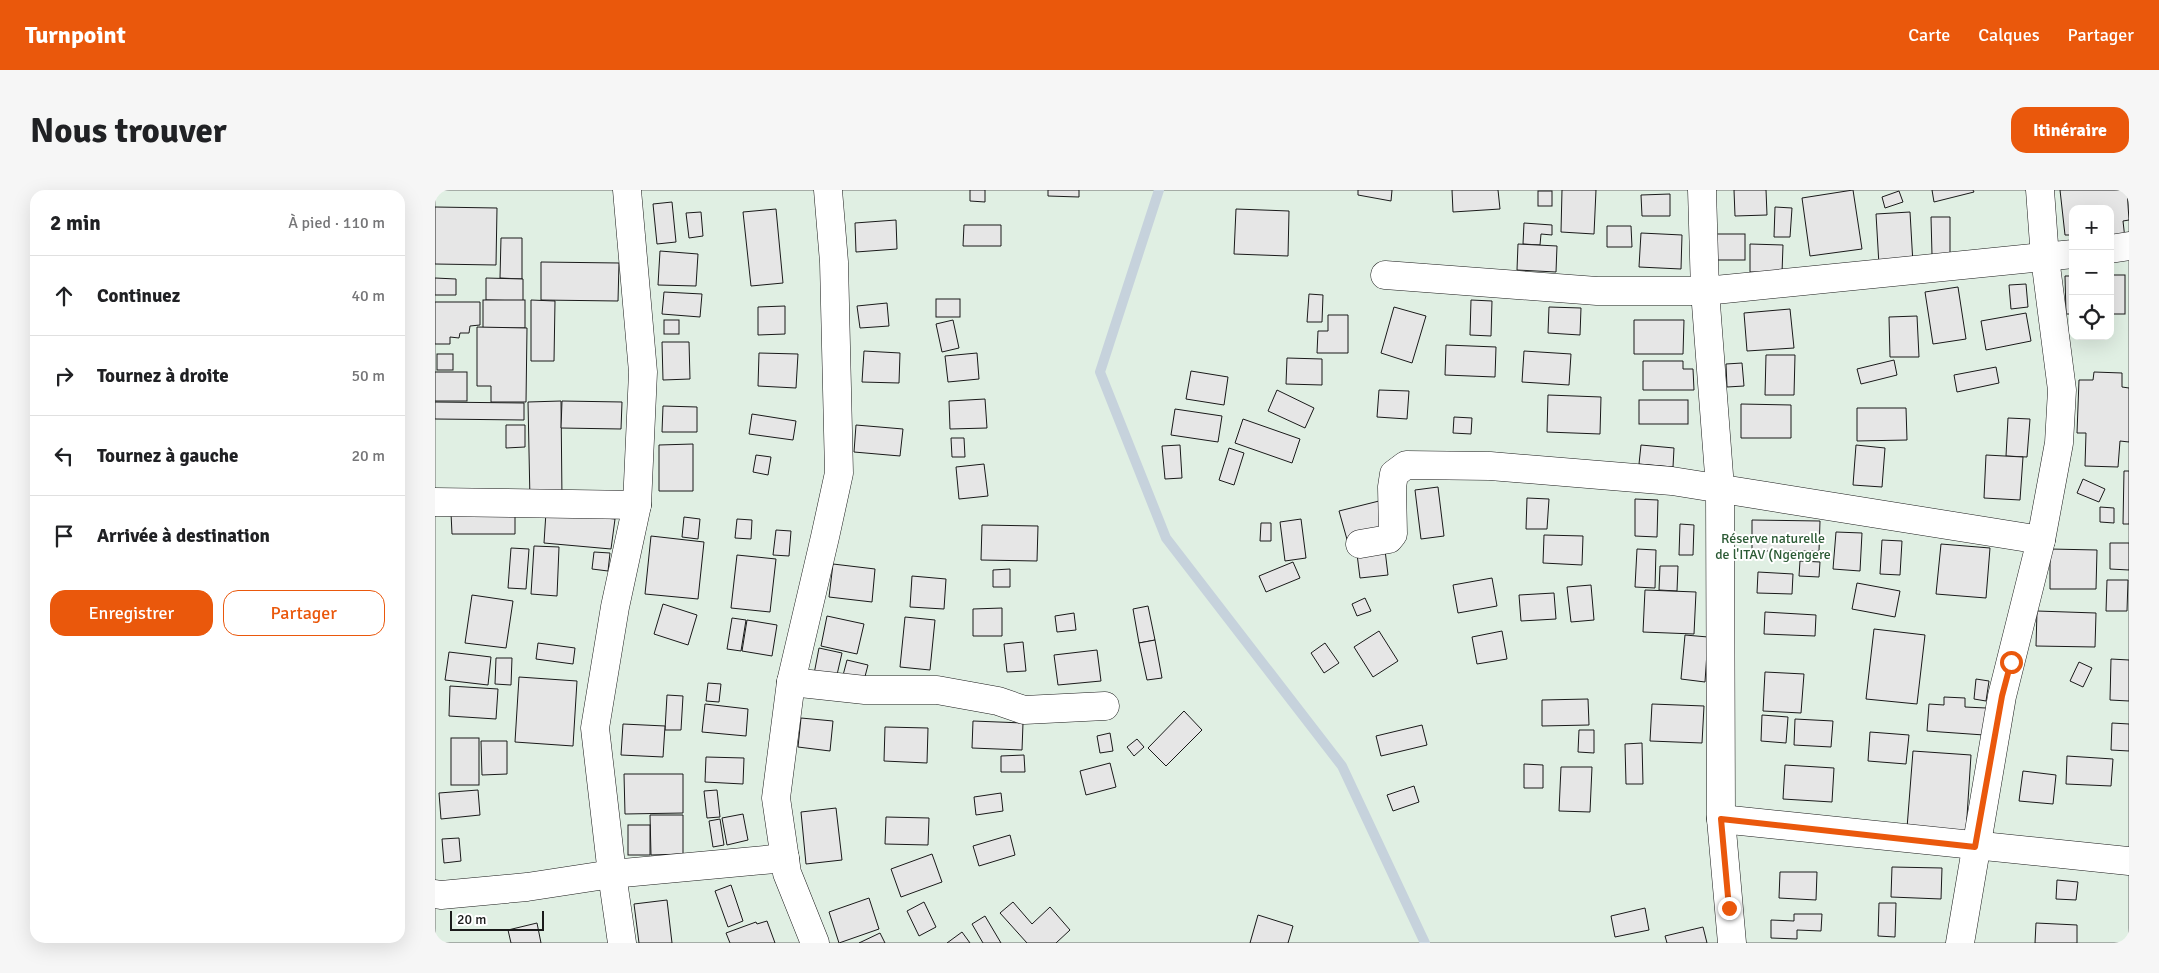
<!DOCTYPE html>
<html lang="fr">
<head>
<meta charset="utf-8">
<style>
  :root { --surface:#fff; --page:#f6f6f6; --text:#202124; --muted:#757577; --line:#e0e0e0; --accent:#ea580c }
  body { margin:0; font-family:Signika,sans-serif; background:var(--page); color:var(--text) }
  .controls { position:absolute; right:15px; top:15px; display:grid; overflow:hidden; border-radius:10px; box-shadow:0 5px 20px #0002 }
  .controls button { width:45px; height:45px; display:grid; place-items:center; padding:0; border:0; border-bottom:1px solid var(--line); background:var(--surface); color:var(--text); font:25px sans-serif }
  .scale { position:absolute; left:15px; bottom:12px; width:94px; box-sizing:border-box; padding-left:5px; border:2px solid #1a1a1a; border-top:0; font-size:14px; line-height:18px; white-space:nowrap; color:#1a1a1a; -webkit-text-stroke:4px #fff; paint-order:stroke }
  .stop { position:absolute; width:15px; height:15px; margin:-11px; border:4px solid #ea580c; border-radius:50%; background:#fff }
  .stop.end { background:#ea580c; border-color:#fff; box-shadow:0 1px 5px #0008 }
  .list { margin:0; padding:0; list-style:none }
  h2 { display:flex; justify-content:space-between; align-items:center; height:65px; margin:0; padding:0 20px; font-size:21px }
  h2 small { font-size:16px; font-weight:400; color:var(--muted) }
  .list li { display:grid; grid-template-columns:32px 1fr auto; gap:15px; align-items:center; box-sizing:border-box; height:80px; padding:0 20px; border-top:1px solid var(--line) }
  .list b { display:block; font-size:19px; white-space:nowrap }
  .list em { font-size:16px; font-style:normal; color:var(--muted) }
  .actions { display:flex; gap:10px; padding:15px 20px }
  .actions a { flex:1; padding:11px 0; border:1px solid var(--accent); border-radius:15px; text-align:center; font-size:18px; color:var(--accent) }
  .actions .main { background:var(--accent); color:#fff }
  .icon { flex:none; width:28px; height:28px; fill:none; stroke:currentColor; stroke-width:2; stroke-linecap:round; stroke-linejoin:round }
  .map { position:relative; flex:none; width:1694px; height:753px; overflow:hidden; border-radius:15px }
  header { display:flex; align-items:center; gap:30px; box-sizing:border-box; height:70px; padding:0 25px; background:var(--accent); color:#fff }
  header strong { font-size:24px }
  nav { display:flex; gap:28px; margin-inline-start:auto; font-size:18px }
  .intro { display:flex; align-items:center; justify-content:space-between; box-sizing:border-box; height:120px; padding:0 30px }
  h1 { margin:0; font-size:35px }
  .button { padding:12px 22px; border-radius:15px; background:var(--accent); color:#fff; font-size:18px; font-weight:700 }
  main { display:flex; gap:30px; padding:0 30px }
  aside { flex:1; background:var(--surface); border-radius:15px; box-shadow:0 5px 20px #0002 }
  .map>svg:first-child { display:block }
  .green { fill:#e0efe3; stroke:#6a6a6a; fill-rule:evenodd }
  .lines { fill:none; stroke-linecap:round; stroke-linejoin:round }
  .stream { stroke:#c6d2dc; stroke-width:10 }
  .building { fill:#e6e6e6; stroke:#1a1a1a }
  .minor-casing { stroke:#1a1a1a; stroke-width:29 }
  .minor { stroke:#fff; stroke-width:28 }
  .route { stroke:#ea580c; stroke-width:6 }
  .labels { text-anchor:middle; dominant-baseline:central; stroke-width:4; stroke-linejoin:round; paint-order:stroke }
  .park-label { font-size:14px; fill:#2b5a34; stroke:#fff }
</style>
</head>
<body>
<header>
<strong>Turnpoint</strong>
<nav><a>Carte</a><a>Calques</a><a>Partager</a></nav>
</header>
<div class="intro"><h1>Nous trouver</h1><a class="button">Itinéraire</a></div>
<main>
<aside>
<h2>2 min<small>À pied · 110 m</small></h2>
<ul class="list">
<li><svg class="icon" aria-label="ahead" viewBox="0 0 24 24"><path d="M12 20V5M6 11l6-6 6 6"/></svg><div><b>Continuez</b></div><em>40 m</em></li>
<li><svg class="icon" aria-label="right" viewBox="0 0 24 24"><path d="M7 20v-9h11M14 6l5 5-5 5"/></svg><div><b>Tournez à droite</b></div><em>50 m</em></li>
<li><svg class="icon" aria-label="left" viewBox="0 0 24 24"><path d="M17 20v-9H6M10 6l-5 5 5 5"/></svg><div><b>Tournez à gauche</b></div><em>20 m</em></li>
<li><svg class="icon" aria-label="arrive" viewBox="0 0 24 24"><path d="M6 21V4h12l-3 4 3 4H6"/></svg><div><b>Arrivée à destination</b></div></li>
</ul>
<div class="actions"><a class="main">Enregistrer</a><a>Partager</a></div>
</aside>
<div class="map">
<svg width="1694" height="753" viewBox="0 0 1694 753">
  <rect width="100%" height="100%" fill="#fff"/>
  <!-- green -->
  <path class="green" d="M0,0h1694v753h-1694zM1638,19h37v127h-37z"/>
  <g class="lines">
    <!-- stream -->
    <polyline class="stream" points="724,0 665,182 731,348 907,576 990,753"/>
  </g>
  <!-- building -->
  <g class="building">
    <polygon points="535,0 550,0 550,12 535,11"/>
    <polygon points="613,0 644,0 644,7 613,6"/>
    <polygon points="923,0 957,0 956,11 923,5"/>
    <polygon points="1017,0 1063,0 1065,19 1018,22"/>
    <polygon points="1127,0 1161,0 1159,44 1126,42"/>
    <polygon points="1299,0 1331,0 1332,25 1300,26"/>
    <polygon points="1418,0 1427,59 1375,66 1367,8"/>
    <polygon points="1497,0 1538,0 1539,2 1499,12"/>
    <polygon points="1625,0 1692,0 1694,30 1688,31 1690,49 1675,50 1675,19 1638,19 1638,45 1630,45"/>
    <rect x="1103" y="1" width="14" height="15"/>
    <polygon points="1464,1 1468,12 1450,18 1447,7"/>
    <polygon points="1235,4 1235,26 1207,26 1206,5"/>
    <polygon points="237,12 241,52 222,54 218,14"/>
    <polygon points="0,17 62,18 61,75 0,74"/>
    <polygon points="1340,17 1357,18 1355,47 1339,47"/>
    <polygon points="341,19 348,93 316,96 308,22"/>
    <polygon points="801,19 854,21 853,66 799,64"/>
    <polygon points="266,22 268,46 254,48 251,23"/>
    <polygon points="1475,22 1478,74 1444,75 1441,24"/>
    <polygon points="1496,27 1515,27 1515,65 1497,65"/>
    <polygon points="461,30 462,59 421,62 420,33"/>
    <polygon points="1089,33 1117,35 1117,45 1106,44 1105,55 1088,54"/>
    <polygon points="529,35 566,35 566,56 528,56"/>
    <polygon points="1172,36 1196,36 1197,57 1172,57"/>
    <polygon points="1206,43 1247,45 1246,79 1204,77"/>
    <rect x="1281" y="44" width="29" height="26"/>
    <polygon points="66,48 87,48 87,89 65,88"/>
    <polygon points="1083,54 1122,56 1121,82 1082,80"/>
    <polygon points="1315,54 1348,55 1347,83 1315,82"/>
    <polygon points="225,61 263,64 261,96 223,95"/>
    <polygon points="106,72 184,73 183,111 106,110"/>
    <rect x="1675" y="85" width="15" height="39"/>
    <polygon points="1630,86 1638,86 1638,124 1631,124"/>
    <polygon points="0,88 21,89 21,105 0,105"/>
    <polygon points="51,88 88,89 88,111 51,110"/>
    <polygon points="1591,94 1593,117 1576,119 1574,95"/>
    <polygon points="1523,97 1531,149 1498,154 1490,102"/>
    <polygon points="229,102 267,104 265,127 227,124"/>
    <polygon points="874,104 888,105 887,132 872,132"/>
    <rect x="501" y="109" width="24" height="18"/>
    <rect x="48" y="110" width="42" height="28"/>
    <polygon points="96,110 120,111 119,171 96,171"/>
    <polygon points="1036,110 1057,111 1056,146 1035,145"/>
    <polygon points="0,112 45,112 45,135 35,136 34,143 25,143 24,148 15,147 15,154 0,154"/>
    <polygon points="452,113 454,136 425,138 422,116"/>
    <polygon points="350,116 350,144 323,145 323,117"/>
    <polygon points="959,117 991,126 977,173 946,163"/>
    <polygon points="1114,117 1146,118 1145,145 1113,143"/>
    <polygon points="1355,119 1359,158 1312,161 1309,123"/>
    <polygon points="1591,123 1596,151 1551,160 1546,131"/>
    <polygon points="893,125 913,125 913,163 882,163 883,141 893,141"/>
    <polygon points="1482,126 1484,167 1455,167 1454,127"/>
    <rect x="229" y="130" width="15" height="14"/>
    <polygon points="518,130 524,158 507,162 501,134"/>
    <polygon points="1199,130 1249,130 1248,164 1199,164"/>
    <polygon points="42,137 92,138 91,212 56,212 56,196 42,196"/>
    <polygon points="227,152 254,152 255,189 228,190"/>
    <polygon points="1011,155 1061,157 1060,187 1010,185"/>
    <polygon points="429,161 465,163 464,193 427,192"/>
    <polygon points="1089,161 1136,164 1134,195 1087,192"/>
    <polygon points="324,163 363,164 361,198 323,196"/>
    <polygon points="542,163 544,189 513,192 510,166"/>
    <rect x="2" y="164" width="16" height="16"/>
    <polygon points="1331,165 1360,165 1359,205 1330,205"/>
    <polygon points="852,168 887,169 887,195 851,194"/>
    <polygon points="1459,170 1462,185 1426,194 1422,179"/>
    <polygon points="1208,171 1248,171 1248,179 1258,179 1259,200 1208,200"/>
    <polygon points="1307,173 1309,196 1292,197 1291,174"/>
    <polygon points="1561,177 1564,193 1522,202 1519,185"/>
    <polygon points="756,181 793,187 789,215 751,209"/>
    <rect x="0" y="182" width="32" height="29"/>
    <polygon points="1659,182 1687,183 1687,197 1694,198 1694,252 1685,251 1683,277 1650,276 1651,243 1642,243 1644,190 1658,190"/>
    <polygon points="842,200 879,218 870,238 833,221"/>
    <polygon points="944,200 974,201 972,229 942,227"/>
    <polygon points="1113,205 1166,207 1165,244 1112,242"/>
    <polygon points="550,209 552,238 515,239 514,211"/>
    <rect x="1204" y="210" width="49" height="24"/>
    <polygon points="126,211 127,310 95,311 93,212"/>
    <polygon points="127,211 187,212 186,239 126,238"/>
    <polygon points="0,212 89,213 89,230 0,229"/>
    <polygon points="1306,214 1356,215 1356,248 1306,248"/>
    <polygon points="228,216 262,217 262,242 227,242"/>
    <polygon points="1422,218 1471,218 1472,250 1422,251"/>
    <polygon points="740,219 787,226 783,252 736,245"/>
    <polygon points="317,224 361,231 358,250 314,244"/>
    <polygon points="1019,227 1037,228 1036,244 1018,243"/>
    <polygon points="1573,228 1595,229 1592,267 1571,266"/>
    <polygon points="808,229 865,249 857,273 800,253"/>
    <polygon points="71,235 90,235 90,257 71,258"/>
    <polygon points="421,235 468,239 465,266 419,262"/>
    <polygon points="516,248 529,248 530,267 517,267"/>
    <polygon points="258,254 258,301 224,301 224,255"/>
    <polygon points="745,255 747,288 730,289 727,256"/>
    <polygon points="1206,255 1239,258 1238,277 1204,274"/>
    <polygon points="1421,255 1450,258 1447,297 1418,295"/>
    <polygon points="794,258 809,263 799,295 784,290"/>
    <polygon points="321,265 336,267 333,285 318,282"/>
    <polygon points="1551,265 1588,267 1585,310 1549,308"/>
    <polygon points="549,274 553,306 524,309 521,277"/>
    <polygon points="1689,281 1694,281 1694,334 1688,334"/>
    <polygon points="1648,289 1670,299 1664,312 1642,303"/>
    <polygon points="1003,297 1009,346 986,349 980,300"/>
    <polygon points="1092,308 1114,309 1112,339 1091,339"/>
    <polygon points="1200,309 1223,310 1222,347 1200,346"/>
    <polygon points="944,311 952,342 913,353 904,321"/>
    <polygon points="1665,317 1679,318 1679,333 1665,332"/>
    <polygon points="80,322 80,344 17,344 16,323"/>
    <polygon points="111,322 180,329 176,359 109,353"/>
    <polygon points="249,327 265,329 263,349 247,347"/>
    <polygon points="302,329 317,330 316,349 300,348"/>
    <polygon points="866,329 871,368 850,371 845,332"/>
    <polygon points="1317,330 1385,331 1384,361 1317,361"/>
    <polygon points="826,333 836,333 836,351 825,351"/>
    <polygon points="1245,334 1259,335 1258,365 1244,365"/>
    <polygon points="547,335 603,336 602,371 546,370"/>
    <polygon points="341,340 356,341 354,366 338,365"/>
    <polygon points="1401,342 1427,343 1425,381 1398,379"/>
    <polygon points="1109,345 1148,346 1147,375 1108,373"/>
    <polygon points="216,346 269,352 263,409 210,404"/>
    <polygon points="1447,350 1467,351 1465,385 1445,384"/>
    <polygon points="1675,353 1694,353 1694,380 1675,379"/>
    <polygon points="1506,354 1555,358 1551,408 1501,404"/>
    <polygon points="99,356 124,357 122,406 96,404"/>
    <polygon points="76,358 94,359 91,399 73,398"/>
    <polygon points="1202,359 1221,360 1220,398 1200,397"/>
    <polygon points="1615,359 1662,360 1661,399 1615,399"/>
    <polygon points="950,360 953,385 925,388 922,364"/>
    <polygon points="159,362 175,363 173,381 157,379"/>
    <polygon points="302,365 341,369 335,422 296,418"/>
    <polygon points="1365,371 1385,372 1384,387 1364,386"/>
    <polygon points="858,372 865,388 831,402 824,386"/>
    <polygon points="398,374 440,379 437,412 394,407"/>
    <polygon points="1225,376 1243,376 1242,401 1224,400"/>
    <polygon points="575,379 575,397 558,397 558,380"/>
    <polygon points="1323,382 1358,384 1357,404 1322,403"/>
    <polygon points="477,386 511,389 509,419 475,417"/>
    <polygon points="1057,388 1062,416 1023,423 1018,395"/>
    <polygon points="1672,390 1693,390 1692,421 1671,421"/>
    <polygon points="1422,393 1465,401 1460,427 1417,419"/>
    <polygon points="1156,395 1159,430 1136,432 1132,397"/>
    <polygon points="1210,400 1261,402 1259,444 1208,442"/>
    <polygon points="1119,403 1121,429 1086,431 1084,405"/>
    <polygon points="37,405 78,411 71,458 30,453"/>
    <polygon points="930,408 936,421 922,426 917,414"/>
    <polygon points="228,414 262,425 253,455 219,444"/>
    <polygon points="713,416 720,450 704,453 698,419"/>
    <polygon points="567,418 567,446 538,446 538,419"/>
    <polygon points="1602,421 1661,423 1660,457 1601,456"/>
    <polygon points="1330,422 1381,425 1380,446 1329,444"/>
    <polygon points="639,423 641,440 622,442 620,426"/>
    <polygon points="392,426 429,434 422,464 386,456"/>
    <polygon points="470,427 500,430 495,480 465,477"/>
    <polygon points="297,428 311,430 306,461 292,459"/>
    <polygon points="312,430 342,435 337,466 307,461"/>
    <polygon points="1439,439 1490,445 1482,514 1431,509"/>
    <polygon points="944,441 963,471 938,487 919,457"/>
    <polygon points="1067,441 1072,469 1042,474 1037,447"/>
    <polygon points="1250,445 1273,447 1270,492 1246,489"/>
    <polygon points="720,450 727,488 712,490 704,453"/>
    <polygon points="588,452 591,481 572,482 569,454"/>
    <polygon points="103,453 140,458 138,474 101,469"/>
    <polygon points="890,453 904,473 889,483 876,463"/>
    <polygon points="384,458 407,463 401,489 379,484"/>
    <polygon points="662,460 666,491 623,495 619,465"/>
    <polygon points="14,462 56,467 53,495 10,490"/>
    <polygon points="61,468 77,468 76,495 60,494"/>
    <polygon points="1676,469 1694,470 1694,511 1675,510"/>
    <polygon points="412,470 433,475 427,498 406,493"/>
    <polygon points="1644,472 1657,478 1648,497 1635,491"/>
    <polygon points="1330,482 1369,484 1366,523 1328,521"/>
    <polygon points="84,487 142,491 138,556 80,552"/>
    <polygon points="1541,489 1554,491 1551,511 1539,509"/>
    <polygon points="273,493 286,494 284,512 271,511"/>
    <polygon points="15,496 63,499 61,529 14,526"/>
    <polygon points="232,505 248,506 246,540 230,540"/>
    <polygon points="1509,507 1530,508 1530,517 1551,518 1549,545 1492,541 1494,514 1509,515"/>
    <polygon points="1153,509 1154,535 1107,536 1107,510"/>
    <polygon points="270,514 313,519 311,546 267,542"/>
    <polygon points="1217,514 1269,516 1267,553 1215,551"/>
    <polygon points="749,521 767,540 731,576 713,558"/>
    <polygon points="1327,525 1353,527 1351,553 1326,551"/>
    <polygon points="366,528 398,531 395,561 363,557"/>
    <polygon points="1360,529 1398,531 1396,557 1359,555"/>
    <polygon points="538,531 588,533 587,560 537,558"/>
    <polygon points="1677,533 1694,534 1694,561 1676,560"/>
    <polygon points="188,534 230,536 228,567 186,565"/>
    <polygon points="987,535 992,555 946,566 941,546"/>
    <polygon points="450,537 493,538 492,573 449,571"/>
    <polygon points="1144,540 1159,540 1159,563 1143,562"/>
    <polygon points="1435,542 1474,545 1471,574 1433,571"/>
    <polygon points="675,543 678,561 665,563 662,546"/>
    <rect x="16" y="548" width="28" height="47"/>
    <polygon points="702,549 709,557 699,566 692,557"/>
    <polygon points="46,551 72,551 72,584 47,585"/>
    <polygon points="1207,553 1208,594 1191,594 1190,554"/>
    <polygon points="1478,561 1536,565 1531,642 1472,638"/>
    <polygon points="589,565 590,582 566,582 566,566"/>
    <polygon points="1632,566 1678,569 1676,596 1631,594"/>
    <polygon points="271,567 309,568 308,594 270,592"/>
    <polygon points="675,573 681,597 651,605 645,581"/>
    <polygon points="1089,574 1108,575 1108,598 1089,598"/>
    <polygon points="1350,575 1399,578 1397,612 1348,609"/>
    <polygon points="1126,577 1157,577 1155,622 1124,621"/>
    <polygon points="1588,581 1621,585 1618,614 1584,611"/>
    <polygon points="189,584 248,584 248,623 190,624"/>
    <polygon points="979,596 984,612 958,621 952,605"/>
    <polygon points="43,600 45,625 6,629 4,603"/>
    <polygon points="282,600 285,627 272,628 269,601"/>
    <polygon points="566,603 568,621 541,625 539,607"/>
    <polygon points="401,618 407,670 371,674 366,622"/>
    <polygon points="308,624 313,650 292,655 287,628"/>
    <polygon points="215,625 248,625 248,664 216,665"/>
    <polygon points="451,627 494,628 493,655 450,654"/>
    <polygon points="285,629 289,655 278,657 274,631"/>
    <rect x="193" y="635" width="22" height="30"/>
    <polygon points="575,645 580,665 544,676 538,656"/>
    <polygon points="24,648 26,671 9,673 7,649"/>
    <polygon points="497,664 507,692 466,707 456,679"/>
    <polygon points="1457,677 1507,678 1506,709 1456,707"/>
    <polygon points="1345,682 1382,682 1381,710 1344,708"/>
    <polygon points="1622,690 1643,692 1641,710 1621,709"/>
    <polygon points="296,695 308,731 293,737 280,701"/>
    <polygon points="434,708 444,739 404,753 394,722"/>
    <polygon points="232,710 237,753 204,753 199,714"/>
    <polygon points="489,712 501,737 484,746 472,721"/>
    <polygon points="578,712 597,734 615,717 635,740 621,753 592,753 565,723"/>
    <polygon points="1444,713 1461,713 1460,747 1443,746"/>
    <polygon points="1210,718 1214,740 1180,747 1176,726"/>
    <polygon points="1359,724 1387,724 1386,741 1362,740 1362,749 1336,748 1336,730 1359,731"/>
    <polygon points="823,725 858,736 853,753 815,753"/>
    <polygon points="550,726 566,753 548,753 537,734"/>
    <polygon points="332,731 340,753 295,753 291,743 321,732 322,734"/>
    <polygon points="102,733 106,753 76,753 73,740"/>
    <polygon points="1601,733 1642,735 1642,753 1600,753"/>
    <polygon points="1268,737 1272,753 1232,753 1230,746"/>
    <polygon points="527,742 535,753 512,753"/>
    <polygon points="445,743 450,753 424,753"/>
  </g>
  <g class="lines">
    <!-- minor casing -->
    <g class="minor-casing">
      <g id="minor">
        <polyline points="1267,0 1270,101 1285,298 1286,629 1297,753"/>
        <polyline points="1675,59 1694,56"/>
        <polyline points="950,85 1162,101 1270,101 1638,64"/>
        <polyline points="0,312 202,315"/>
        <polyline points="925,354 954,349 958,344 957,297 959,284 971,275 1055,276 1237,291 1606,350"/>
        <polyline points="356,492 430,500 502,500 563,511 589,520 670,516"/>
        <polyline points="1286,629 1694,671"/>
        <polyline points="0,704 6,705 92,697 177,684 350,668"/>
        <polyline points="187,753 177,684 160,538 180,417 202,315 208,182 192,0"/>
        <polyline points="380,753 352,683 341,608 356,492 390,347 404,283 399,72 393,0"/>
        <polyline points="1525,753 1567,506 1606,350 1624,253 1627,200 1610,68 1605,0"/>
      </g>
    </g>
    <!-- minor -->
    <use href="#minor" class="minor"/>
  </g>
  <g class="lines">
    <!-- route -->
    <polyline class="route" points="1294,718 1286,629 1540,657 1567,506 1576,472"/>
  </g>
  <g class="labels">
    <!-- park labels -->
    <g class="park-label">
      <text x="1338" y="348">Réserve naturelle<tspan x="1338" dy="16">de l'ITAV (Ngengere</tspan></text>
    </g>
  </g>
</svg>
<div class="controls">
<button>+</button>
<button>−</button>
<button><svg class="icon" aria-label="locate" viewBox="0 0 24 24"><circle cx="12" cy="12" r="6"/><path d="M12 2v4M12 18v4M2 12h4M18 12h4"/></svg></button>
</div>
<div class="scale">20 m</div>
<div class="stop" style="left:1576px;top:472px"></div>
<div class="stop end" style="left:1294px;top:718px"></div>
</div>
</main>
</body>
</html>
